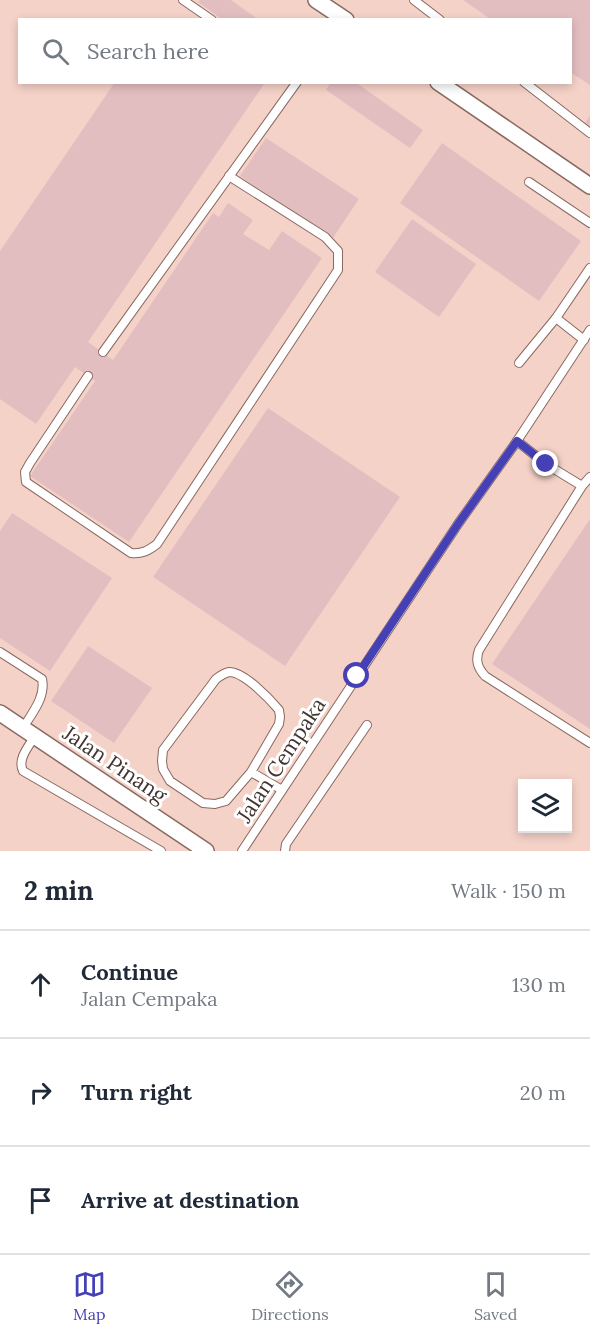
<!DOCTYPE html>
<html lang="en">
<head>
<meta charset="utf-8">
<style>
  :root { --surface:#fff; --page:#f2f2f3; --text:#1f2937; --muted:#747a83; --line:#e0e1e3; --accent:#4540b6 }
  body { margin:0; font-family:Lora,serif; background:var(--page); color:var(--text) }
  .controls { position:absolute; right:18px; bottom:18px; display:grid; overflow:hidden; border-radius:0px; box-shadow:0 3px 9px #0003 }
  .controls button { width:54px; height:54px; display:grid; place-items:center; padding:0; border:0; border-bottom:2px solid var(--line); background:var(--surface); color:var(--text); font:30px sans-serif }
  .stop { position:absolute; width:18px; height:18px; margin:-14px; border:4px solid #4540b6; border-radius:50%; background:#fff }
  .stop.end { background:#4540b6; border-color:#fff; box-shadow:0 2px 6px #0008 }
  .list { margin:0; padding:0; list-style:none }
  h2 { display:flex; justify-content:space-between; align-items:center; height:78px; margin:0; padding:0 24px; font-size:26px }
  h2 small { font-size:20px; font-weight:400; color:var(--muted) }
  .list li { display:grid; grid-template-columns:39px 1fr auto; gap:18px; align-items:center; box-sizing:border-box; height:108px; padding:0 24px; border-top:2px solid var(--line) }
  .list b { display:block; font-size:22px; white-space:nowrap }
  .list p { margin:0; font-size:20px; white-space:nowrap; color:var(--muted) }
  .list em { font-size:20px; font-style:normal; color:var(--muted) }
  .icon { flex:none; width:33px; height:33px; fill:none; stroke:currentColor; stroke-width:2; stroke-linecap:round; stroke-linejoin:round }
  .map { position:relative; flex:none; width:590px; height:851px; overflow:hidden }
  .search { position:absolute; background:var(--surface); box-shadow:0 3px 9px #0003; left:18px; right:18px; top:18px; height:66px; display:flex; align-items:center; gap:15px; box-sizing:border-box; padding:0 21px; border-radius:0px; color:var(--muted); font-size:22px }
  .sheet { height:402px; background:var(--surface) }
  nav { display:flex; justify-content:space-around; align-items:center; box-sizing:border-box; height:84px; border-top:2px solid var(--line); background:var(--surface); font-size:16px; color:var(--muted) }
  nav a { display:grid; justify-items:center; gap:3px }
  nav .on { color:var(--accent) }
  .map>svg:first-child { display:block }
  .built { fill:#f5d2c8; fill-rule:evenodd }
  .building { fill:#e3bec1 }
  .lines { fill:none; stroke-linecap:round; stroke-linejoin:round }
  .service-casing { stroke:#896960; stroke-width:10 }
  .minor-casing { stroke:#896960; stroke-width:18 }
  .service { stroke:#fff; stroke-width:8 }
  .minor { stroke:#fff; stroke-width:15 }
  .route { stroke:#4540b6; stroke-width:8 }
  .labels { text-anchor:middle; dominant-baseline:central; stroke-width:6; stroke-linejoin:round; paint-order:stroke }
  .street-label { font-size:21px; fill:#423430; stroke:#fff }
</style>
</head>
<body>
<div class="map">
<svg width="590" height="851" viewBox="0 0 590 851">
  <rect width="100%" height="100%" fill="#fde0d8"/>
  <!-- built -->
  <path class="built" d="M0,0h590v851h-590zM20,20h550v62h-550zM522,784h46v44h-46z"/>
  <!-- building -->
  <g class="building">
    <polygon points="200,0 231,0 259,20 223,20 198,2"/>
    <polygon points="463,0 590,0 590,85 570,72 570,20 492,20"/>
    <polygon points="115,82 262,82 264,84 88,342 113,360 213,213 219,217 228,203 253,220 243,234 269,250 282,231 322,258 129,542 30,476 95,381 75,367 36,424 0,399 0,251"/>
    <polygon points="331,82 355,82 423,130 410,148 326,90"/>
    <polygon points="590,116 590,128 584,124"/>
    <polygon points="266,138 359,199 333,238 240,176"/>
    <polygon points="442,143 581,241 539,301 400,203"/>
    <polygon points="412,219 476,264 439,317 375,272"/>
    <polygon points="268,408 400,497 285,666 153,577"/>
    <polygon points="12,513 112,578 50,671 0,638 0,531"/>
    <polygon points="590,519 590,729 492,664"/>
    <polygon points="88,646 152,688 114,743 51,701"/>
  </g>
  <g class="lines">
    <!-- service casing -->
    <g class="service-casing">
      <g id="service">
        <polyline points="183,0 212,20"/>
        <polyline points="414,0 440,20"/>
        <polyline points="524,82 590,133"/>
        <polyline points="529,182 590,223"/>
        <polyline points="584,340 556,318 590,268"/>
        <polyline points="103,352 297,82"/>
        <polyline points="519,363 556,318"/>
        <path d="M88,376l-58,87 -5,9 1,10 105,71c11,1 17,-2 26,-9l181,-274v-19l-13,-14 -96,-61"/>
        <path d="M517,441l29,23 36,22 -103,164c-4,11 -1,18 6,26l105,67"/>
        <polyline points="582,486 590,477"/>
        <path d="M0,652l42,27c4,18 -10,34 -19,49"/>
        <path d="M35,736c-6,10 -18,23 -12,35l138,80"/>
        <path d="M251,772l28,-48 1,-7 -1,-7c-10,-12 -35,-38 -50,-38 -5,1 -9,4 -13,7l-53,71 -1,11 1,8 7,12 33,22 12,1 11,-3 25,-29 31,18"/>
        <polyline points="242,851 458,524 517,441 590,330"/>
        <polyline points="285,851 286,844 367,725"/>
      </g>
    </g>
    <!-- minor casing -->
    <g class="minor-casing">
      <g id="minor">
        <polyline points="316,0 346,20"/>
        <polyline points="438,82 590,186"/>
        <polyline points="0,713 206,851"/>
      </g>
    </g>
    <!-- service -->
    <use href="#service" class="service"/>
    <!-- minor -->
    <use href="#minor" class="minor"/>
  </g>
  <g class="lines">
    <!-- route -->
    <polyline class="route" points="357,676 458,524 517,441 546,464"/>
  </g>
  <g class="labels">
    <!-- street labels -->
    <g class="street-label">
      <text transform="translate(281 760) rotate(-57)">Jalan Cempaka</text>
      <text transform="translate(115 764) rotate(34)">Jalan Pinang</text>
    </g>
  </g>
</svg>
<div class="controls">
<button><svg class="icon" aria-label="layers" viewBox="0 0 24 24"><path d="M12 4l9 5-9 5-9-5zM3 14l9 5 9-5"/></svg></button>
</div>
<div class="stop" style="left:357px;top:676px"></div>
<div class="stop end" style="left:546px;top:464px"></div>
<div class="search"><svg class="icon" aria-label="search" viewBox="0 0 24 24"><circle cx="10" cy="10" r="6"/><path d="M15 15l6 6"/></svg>Search here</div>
</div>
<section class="sheet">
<h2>2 min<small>Walk · 150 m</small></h2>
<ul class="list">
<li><svg class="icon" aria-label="ahead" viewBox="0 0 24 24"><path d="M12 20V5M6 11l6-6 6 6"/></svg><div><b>Continue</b><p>Jalan Cempaka</p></div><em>130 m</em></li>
<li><svg class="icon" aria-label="right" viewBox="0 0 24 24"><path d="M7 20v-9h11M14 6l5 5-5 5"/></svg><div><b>Turn right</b></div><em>20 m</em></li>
<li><svg class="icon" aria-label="arrive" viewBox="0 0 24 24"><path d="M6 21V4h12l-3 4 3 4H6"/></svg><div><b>Arrive at destination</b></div></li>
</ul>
</section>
<nav>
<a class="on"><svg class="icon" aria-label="map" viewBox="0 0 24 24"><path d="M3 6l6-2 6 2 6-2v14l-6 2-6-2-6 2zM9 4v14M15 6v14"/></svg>Map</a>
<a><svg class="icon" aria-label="directions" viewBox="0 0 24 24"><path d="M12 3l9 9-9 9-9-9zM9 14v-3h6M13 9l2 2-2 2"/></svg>Directions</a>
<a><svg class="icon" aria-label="saved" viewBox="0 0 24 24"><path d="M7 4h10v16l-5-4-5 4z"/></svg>Saved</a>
</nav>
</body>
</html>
